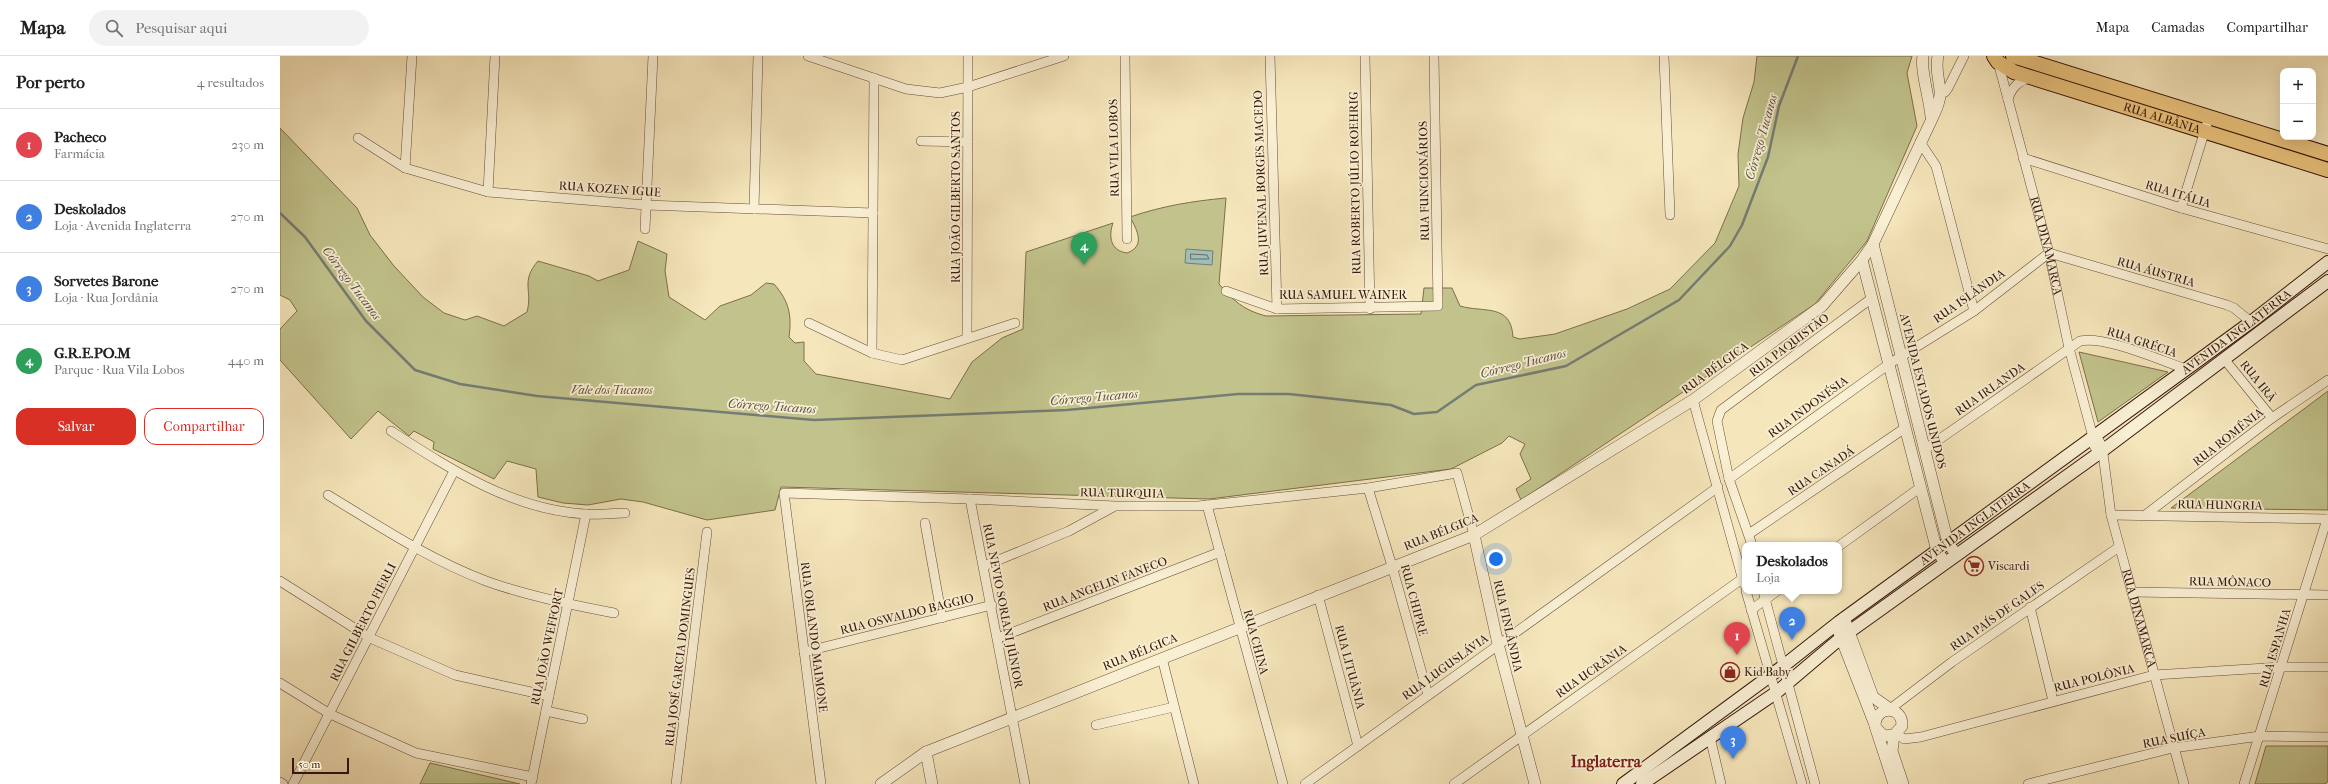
<!DOCTYPE html>
<html lang="pt">
<head>
<meta charset="utf-8">
<style>
  :root { --surface:#fff; --page:#f2f2f2; --text:#202124; --muted:#757577; --line:#e0e0e0; --accent:#d93025 }
  body { margin:0; font-family:"IM FELL French Canon",serif; background:var(--page); color:var(--text) }
  .controls { position:absolute; right:12px; top:12px; display:grid; overflow:hidden; border-radius:8px; box-shadow:0 4px 16px #0002 }
  .controls button { width:36px; height:36px; display:grid; place-items:center; padding:0; border:0; border-bottom:1px solid var(--line); background:var(--surface); color:var(--text); font:20px sans-serif }
  .scale { position:absolute; left:12px; bottom:10px; width:57px; box-sizing:border-box; padding-left:4px; border:2px solid #37180c; border-top:0; font-size:11px; line-height:14px; white-space:nowrap; color:#37180c; -webkit-text-stroke:3px #f9efd3; paint-order:stroke }
  .you { position:absolute; left:1216px; top:503px; width:14px; height:14px; margin:-10px; border:3px solid #fff; border-radius:50%; background:#1a73e8; box-shadow:0 0 0 6px #1a73e833 }
  .badge { display:grid; place-items:center; width:26px; height:26px; border-radius:50%; background:var(--accent); color:#fff; font-size:13px; font-weight:700 }
  .pin { position:absolute; translate:-50% -33px; filter:drop-shadow(0 1px 2px #0008) }
  .pin::after { content:''; position:absolute; top:21px; width:14px; height:12px; background:inherit; clip-path:polygon(0 0,100% 0,50% 100%) }
  .popup { position:absolute; left:1462px; top:486px; width:100px; height:52px; box-sizing:border-box; display:grid; place-content:center; border-radius:8px; background:var(--surface); filter:drop-shadow(0 1px 3px #0005); font-size:13px; white-space:nowrap; color:var(--muted) }
  .popup b { font-size:15px; color:var(--text) }
  .popup::after { content:''; position:absolute; left:50%; top:100%; margin-left:-8px; border:8px solid transparent; border-top-color:var(--surface) }
  .list { margin:0; padding:0; list-style:none }
  h2 { display:flex; justify-content:space-between; align-items:center; height:52px; margin:0; padding:0 16px; font-size:17px }
  h2 small { font-size:13px; font-weight:400; color:var(--muted) }
  .list li { display:grid; grid-template-columns:26px 1fr auto; gap:12px; align-items:center; box-sizing:border-box; height:72px; padding:0 16px; border-top:1px solid var(--line) }
  .list b { display:block; font-size:15px; white-space:nowrap }
  .list p { margin:0; font-size:13px; white-space:nowrap; color:var(--muted) }
  .list em { font-size:13px; font-style:normal; color:var(--muted) }
  .actions { display:flex; gap:8px; padding:12px 16px }
  .actions a { flex:1; padding:9px 0; border:1px solid var(--accent); border-radius:12px; text-align:center; font-size:14px; color:var(--accent) }
  .actions .main { background:var(--accent); color:#fff }
  .icon { flex:none; width:22px; height:22px; fill:none; stroke:currentColor; stroke-width:2; stroke-linecap:round; stroke-linejoin:round }
  .map { position:relative; flex:none; width:2048px; height:728px; overflow:hidden }
  header { display:flex; align-items:center; gap:24px; box-sizing:border-box; height:56px; padding:0 20px; background:var(--surface); border-bottom:1px solid var(--line) }
  header strong { font-size:19px }
  nav { display:flex; gap:22px; margin-inline-start:auto; font-size:14px }
  .search { width:280px; height:36px; background:var(--page); display:flex; align-items:center; gap:10px; box-sizing:border-box; padding:0 14px; border-radius:22px; color:var(--muted); font-size:15px }
  main { display:flex }
  aside { flex:1; background:var(--surface) }
  .map>svg:first-child { display:block }
  .green { fill:#c2c38c; stroke:#7c6e4c }
  .water { fill:#9ebeb7; stroke:#757c73 }
  .lines { fill:none; stroke-linecap:round; stroke-linejoin:round }
  .shore { stroke:#6a6b62; stroke-width:1 }
  .stream { stroke:#757c73; stroke-width:2.5 }
  .minor-casing { stroke:#674c38; stroke-width:10 }
  .tertiary-casing { stroke:#674c38; stroke-width:12 }
  .secondary-casing { stroke:#37180c; stroke-width:14 }
  .primary-casing { stroke:#37180c; stroke-width:16 }
  .minor { stroke:#f9efd3; stroke-width:9 }
  .tertiary { stroke:#f9efd3; stroke-width:11 }
  .secondary { stroke:#f9efd3; stroke-width:12 }
  .primary { stroke:#ebc37e; stroke-width:14 }
  .labels { text-anchor:middle; dominant-baseline:central; stroke-width:3.5; stroke-linejoin:round; paint-order:stroke }
  .street-label { font-size:12px; fill:#37180c; stroke:#f9efd3 }
  .park-label { font-size:12px; font-style:italic; fill:#614b32; stroke:#f9efd3 }
  .poi-label { font-size:12px; fill:#37180c; stroke:#f9efd3; text-anchor:start }
  .water-label { font-size:13px; font-style:italic; fill:#5b5248; stroke:#f9efd3 }
  .district-label { font-size:16px; font-weight:bold; fill:#7a1f14; stroke:#f9efd3 }
</style>
</head>
<body>
<header>
<strong>Mapa</strong>
<div class="search"><svg class="icon" aria-label="search" viewBox="0 0 24 24"><circle cx="10" cy="10" r="6"/><path d="M15 15l6 6"/></svg>Pesquisar aqui</div>
<nav><a>Mapa</a><a>Camadas</a><a>Compartilhar</a></nav>
</header>
<main>
<aside>
<h2>Por perto<small>4 resultados</small></h2>
<ul class="list">
<li><span class="badge" style="background:#e0444e">1</span><div><b>Pacheco</b><p>Farmácia</p></div><em>230 m</em></li>
<li><span class="badge" style="background:#3f7fe0">2</span><div><b>Deskolados</b><p>Loja · Avenida Inglaterra</p></div><em>270 m</em></li>
<li><span class="badge" style="background:#3f7fe0">3</span><div><b>Sorvetes Barone</b><p>Loja · Rua Jordânia</p></div><em>270 m</em></li>
<li><span class="badge" style="background:#2e9e5b">4</span><div><b>G.R.E.PO.M</b><p>Parque · Rua Vila Lobos</p></div><em>440 m</em></li>
</ul>
<div class="actions"><a class="main">Salvar</a><a>Compartilhar</a></div>
</aside>
<div class="map">
<svg width="2048" height="728" viewBox="0 0 2048 728">
  <rect width="100%" height="100%" fill="#f6e6bb"/>
  <filter id="stains"><feTurbulence type="fractalNoise" baseFrequency=".005" numOctaves="4"/><feColorMatrix values="0 0 0 0 .2 0 0 0 0 .09 0 0 0 0 .02 0 0 0 .5 -.17"/></filter>
  <radialGradient id="worn" r=".72"><stop offset=".6" stop-color="#630" stop-opacity="0"/><stop offset="1" stop-color="#630" stop-opacity=".3"/></radialGradient>
  <!-- green -->
  <g class="green">
    <path d="M1477,0h155l-5,17 10,53 -50,115 -52,63 -294,196 -5,-11 15,-10 -11,-25 5,-10 -16,-8 -7,7 -51,26 -242,30 -428,-12 -6,23 -68,10 -64,-18 -22,-3 -33,6 -25,-2 -25,-6 -2,-28 -29,-8 -13,18 -61,-30 1,-7 -20,-11 -5,5 -31,-25 -27,28 -71,-79v-31l17,-18 -7,-11 -10,-5v-167l77,80 13,27 24,31 29,31 21,16 21,7 12,-4 27,10 23,-14c6,-22 -7,-30 11,-51l51,15 9,5 31,-11 9,-29 29,13 -2,17 4,26 36,23 15,-14 31,-11 15,-12 8,1c15,17 18,31 15,53l6,6 9,-1v19l12,13 134,25 22,-37 30,-24 21,-9 3,-77 87,-29c-5,14 -2,28 14,30 19,-7 10,-23 3,-36 32,-11 63,-16 96,-19l-7,86c15,17 24,26 47,32l155,-2 3,-26h28l8,18c24,7 51,-3 53,31l7,2 35,-5 72,-25 43,-20 45,-46 24,-57 -1,-32 5,-36 11,-36z"/>
    <polygon points="1799,296 1888,316 1818,366"/>
    <polygon points="2048,335 2048,454 1891,452"/>
    <polygon points="1986,690 2048,690 2048,725 2045,728 1975,728"/>
    <polygon points="150,707 240,728 140,728"/>
  </g>
  <!-- water -->
  <polygon class="water" points="906,193 933,195 932,209 905,207"/>
  <g class="lines">
    <!-- shore -->
    <polygon class="shore" points="911,198 927,199 929,203 911,203"/>
    <!-- stream -->
    <polyline class="stream" points="0,157 25,181 86,265 135,314 180,328 257,340 534,364 787,354 958,338 1009,338 1111,349 1134,358 1157,356 1196,329 1286,310 1399,244 1450,190 1462,169 1488,101 1499,50 1518,0"/>
    <!-- minor casing -->
    <g class="minor-casing">
      <g id="minor">
        <polyline points="528,0 626,33 660,37 688,31 784,0"/>
        <polyline points="845,0 847,183"/>
        <polyline points="990,0 997,253"/>
        <polyline points="1085,0 1090,253"/>
        <polyline points="1384,0 1390,159"/>
        <path id="s1" d="M1718,6l51,191 20,95 24,89 -1,5 4,7 6,2"/>
        <polyline points="1660,38 1665,36 1668,32 1684,0"/>
        <path d="M1728,43c4,-12 10,-17 22,-22"/>
        <polyline points="78,82 125,112 208,136 366,149 593,157"/>
        <polyline points="641,85 688,86"/>
        <polyline points="1640,86 1656,110 1694,255"/>
        <polyline points="1743,102 1901,152 2048,193"/>
        <polyline points="125,112 132,0"/>
        <polyline points="208,136 215,0"/>
        <polyline points="1901,152 1929,61"/>
        <polyline points="474,153 478,0"/>
        <polyline points="365,173 373,0"/>
        <polyline points="946,235 997,253 1158,250 1154,0"/>
        <polyline points="529,267 592,297 622,304 735,267"/>
        <polyline points="687,282 688,0"/>
        <polyline points="592,297 594,22"/>
        <polyline points="1945,304 1992,362"/>
        <polyline points="1413,344 1464,528"/>
        <path d="M111,375c59,38 122,79 194,83 13,1 27,-1 40,-1"/>
        <path id="s2" d="M1813,381l5,2 4,7 9,69 73,269"/>
        <path d="M1644,394l156,-109c27,-5 79,19 106,28"/>
        <polyline points="1449,423 1609,308 1694,255 1769,197 1947,249 1954,252 1971,266"/>
        <polyline points="1088,432 1112,510 1148,639"/>
        <path d="M48,439c51,31 102,65 158,86 41,15 85,24 128,32"/>
        <polyline points="690,443 745,728"/>
        <polyline points="927,449 1003,728"/>
        <polyline points="1831,459 2048,463"/>
        <polyline points="1864,460 1992,362 2048,324"/>
        <polyline points="645,467 662,562"/>
        <polyline points="1469,478 1625,372"/>
        <polyline points="1472,489 1449,423 1437,365 1441,354 1592,242"/>
        <polyline points="1559,490 1641,431"/>
        <polyline points="704,510 789,475 833,451"/>
        <polyline points="0,525 90,582 175,619 269,640"/>
        <polyline points="1466,535 1522,728"/>
        <polyline points="1483,535 1535,728"/>
        <polyline points="1852,536 2048,539"/>
        <polyline points="1038,539 1078,690"/>
        <polyline points="1750,551 1773,645"/>
        <polyline points="1471,554 1497,535"/>
        <polyline points="718,582 940,496"/>
        <polyline points="524,596 712,549"/>
        <polyline points="882,602 914,728"/>
        <polyline points="0,627 50,658 136,697 253,721"/>
        <polyline points="1610,653 1672,606 1839,491"/>
        <polyline points="266,655 303,663"/>
        <polyline points="816,669 894,651"/>
        <polyline points="1617,678 1624,683 1641,681 1874,619 2002,611 2048,611"/>
        <polyline points="1430,681 1441,728"/>
        <polyline points="0,726 3,728"/>
        <polyline points="13,728 174,415"/>
        <polyline points="251,728 306,458"/>
        <polyline points="396,728 427,476"/>
        <polyline points="541,728 504,437 690,443 835,450 918,450 1088,432 1177,417 1194,479"/>
        <polyline points="1025,728 1438,431"/>
        <polyline points="1174,728 1462,523"/>
        <polyline points="1748,728 1893,692 1980,680 2048,681"/>
        <polyline points="1964,728 2047,463"/>
      </g>
    </g>
    <!-- tertiary casing -->
    <g class="tertiary-casing">
      <g id="tertiary">
        <path d="M1643,0c-3,14 7,44 8,61"/>
        <polyline points="1593,188 1668,487 1676,498"/>
        <polyline points="1582,204 1657,495 1665,506"/>
        <polyline points="1194,479 1218,588 1255,728"/>
        <polyline points="1564,562 1593,641 1610,653"/>
        <polyline points="1556,569 1595,669"/>
        <path d="M1597,673l7,7 10,-1 8,-9c1,-21 -27,-21 -27,0l19,58"/>
        <polyline points="1614,679 1612,695 1623,728"/>
        <polyline points="646,696 652,728"/>
        <path d="M601,728l45,-32 548,-217 219,-135 129,-94 40,-46 11,-16 58,-123c4,-9 10,-20 9,-30 -1,-13 -5,-22 -2,-35"/>
      </g>
    </g>
    <!-- secondary casing -->
    <g class="secondary-casing">
      <g id="secondary">
        <path id="s3" d="M1343,728l159,-117 57,-45 412,-300 77,-60"/>
        <polyline points="1362,728 1497,636 1562,581 1822,395 2048,225"/>
      </g>
    </g>
    <!-- primary casing -->
    <g class="primary-casing">
      <g id="primary">
        <path id="s4" d="M1714,0l4,6 16,10 314,98"/>
        <polyline points="1733,0 2048,98"/>
      </g>
    </g>
    <!-- minor -->
    <use href="#minor" class="minor"/>
    <!-- tertiary -->
    <use href="#tertiary" class="tertiary"/>
    <!-- secondary -->
    <use href="#secondary" class="secondary"/>
    <!-- primary -->
    <use href="#primary" class="primary"/>
  </g>
  <!-- icons -->
  <defs>
    <g id="supermarket-ring" transform="scale(1)"><circle r="9.5" fill="#f9efd3" stroke="#8f2418" stroke-width="1.5"/><path d="M-6-5.5h2.5l.6 2H6L4.5 2H-2.5L-4.4-4H-6ZM-1.5 3.2a1.3 1.3 0 1 0 .1 0ZM3 3.2a1.3 1.3 0 1 0 .1 0Z" fill="#8f2418"/></g>
    <g id="shop-ring" transform="scale(1)"><circle r="9.5" fill="#f9efd3" stroke="#8f2418" stroke-width="1.5"/><path d="M-5-2.5h2.3a2.7 3.5 0 0 1 5.4 0H5L5.5 6h-11ZM-1.5-2.5h3a1.5 2.3 0 0 0-3 0Z" fill="#8f2418"/></g>
  </defs>
  <g fill-rule="evenodd">
    <use href="#supermarket-ring" x="1694" y="510"/>
    <use href="#shop-ring" x="1450" y="616"/>
  </g>
  <g class="labels">
    <!-- street labels -->
    <g class="street-label">
      <text stroke="none"><textPath href="#s4" startOffset="181">RUA ALBÂNIA</textPath></text>
      <text transform="translate(834 92) rotate(-91)">RUA VILA LOBOS</text>
      <text transform="translate(1144 125) rotate(-91)">RUA FUNCIONÁRIOS</text>
      <text transform="translate(981 127) rotate(-92)">RUA JUVENAL BORGES MACEDO</text>
      <text transform="translate(1075 127) rotate(-91)">RUA ROBERTO JÚLIO ROEHRIG</text>
      <text transform="translate(330 133) rotate(4)">RUA KOZEN IGUE</text>
      <text transform="translate(1898 138) rotate(17)">RUA ITÁLIA</text>
      <text transform="translate(676 141) rotate(-90)">RUA JOÃO GILBERTO SANTOS</text>
      <text stroke="none"><textPath href="#s1" startOffset="190">RUA DINAMARCA</textPath></text>
      <text transform="translate(1876 216) rotate(16)">RUA ÁUSTRIA</text>
      <text x="1063" y="239">RUA SAMUEL WAINER</text>
      <text transform="translate(1689 240) rotate(-35)">RUA ISLÂNDIA</text>
      <text stroke="none"><textPath href="#s3" startOffset="762">AVENIDA INGLATERRA</textPath></text>
      <text transform="translate(1862 286) rotate(18)">RUA GRÉCIA</text>
      <text transform="translate(1509 289) rotate(-37)">RUA PAQUISTÃO</text>
      <text transform="translate(1435 312) rotate(-36)">RUA BÉLGICA</text>
      <text transform="translate(1978 325) rotate(51)">RUA IRÃ</text>
      <text transform="translate(1710 333) rotate(-35)">RUA IRLANDA</text>
      <text transform="translate(1643 335) rotate(76)">AVENIDA ESTADOS UNIDOS</text>
      <text transform="translate(1528 351) rotate(-36)">RUA INDONÉSIA</text>
      <text transform="translate(1948 381) rotate(-38)">RUA ROMÊNIA</text>
      <text transform="translate(1541 415) rotate(-34)">RUA CANADÁ</text>
      <text transform="translate(842 437) rotate(1)">RUA TURQUIA</text>
      <text transform="translate(1940 449) rotate(1)">RUA HUNGRIA</text>
      <text stroke="none"><textPath href="#s3" startOffset="438">AVENIDA INGLATERRA</textPath></text>
      <text transform="translate(1161 476) rotate(-22)">RUA BÉLGICA</text>
      <text transform="translate(1950 526) rotate(1)">RUA MÔNACO</text>
      <text transform="translate(825 528) rotate(-21)">RUA ANGELIN FANECO</text>
      <text transform="translate(1134 544) rotate(75)">RUA CHIPRE</text>
      <text transform="translate(723 550) rotate(79)">RUA NEVIO SORIANI JÚNIOR</text>
      <text transform="translate(627 558) rotate(-14)">RUA OSWALDO BAGGIO</text>
      <text transform="translate(1717 560) rotate(-35)">RUA PAÍS DE GALES</text>
      <text stroke="none"><textPath href="#s2" startOffset="190">RUA DINAMARCA</textPath></text>
      <text transform="translate(83 566) rotate(-63)">RUA GILBERTO FIERLI</text>
      <text transform="translate(1228 570) rotate(77)">RUA FINLÂNDIA</text>
      <text transform="translate(534 581) rotate(83)">RUA ORLANDO MAIMONE</text>
      <text transform="translate(976 586) rotate(75)">RUA CHINA</text>
      <text transform="translate(267 591) rotate(-78)">RUA JOÃO WEFFORT</text>
      <text transform="translate(1995 592) rotate(-73)">RUA ESPANHA</text>
      <text transform="translate(860 596) rotate(-22)">RUA BÉLGICA</text>
      <text transform="translate(400 601) rotate(-83)">RUA JOSÉ GARCIA DOMINGUES</text>
      <text transform="translate(1070 611) rotate(75)">RUA LITUÂNIA</text>
      <text transform="translate(1165 611) rotate(-36)">RUA LUGUSLÁVIA</text>
      <text transform="translate(1311 615) rotate(-35)">RUA UCRÂNIA</text>
      <text transform="translate(1814 622) rotate(-14)">RUA POLÔNIA</text>
      <text transform="translate(1894 682) rotate(-11)">RUA SUÍÇA</text>
    </g>
    <!-- park labels -->
    <g class="park-label">
      <text x="332" y="334">Vale dos Tucanos</text>
    </g>
    <!-- poi labels -->
    <g class="poi-label">
      <text x="1708" y="510">Viscardi</text>
      <text x="1464" y="616">Kid Baby</text>
    </g>
    <!-- water labels -->
    <g class="water-label">
      <text transform="translate(1481 81) rotate(-74)">Córrego Tucanos</text>
      <text transform="translate(72 227) rotate(53)">Córrego Tucanos</text>
      <text transform="translate(1243 307) rotate(-14)">Córrego Tucanos</text>
      <text transform="translate(814 341) rotate(-5)">Córrego Tucanos</text>
      <text transform="translate(492 350) rotate(4)">Córrego Tucanos</text>
    </g>
    <!-- district labels -->
    <g class="district-label">
      <text x="1326" y="705">Inglaterra</text>
    </g>
  </g>
  <rect width="100%" height="100%" filter="url(#stains)"/>
  <rect width="100%" height="100%" fill="url(#worn)"/>
</svg>
<div class="controls">
<button>+</button>
<button>−</button>
</div>
<div class="scale">50 m</div>
<div class="you"></div>
<div class="pin badge" style="left:1457px;top:599px;background:#e0444e">1</div>
<div class="pin badge" style="left:1512px;top:584px;background:#3f7fe0">2</div>
<div class="popup"><b>Deskolados</b>Loja</div>
<div class="pin badge" style="left:1453px;top:703px;background:#3f7fe0">3</div>
<div class="pin badge" style="left:804px;top:209px;background:#2e9e5b">4</div>
</div>
</main>
</body>
</html>
